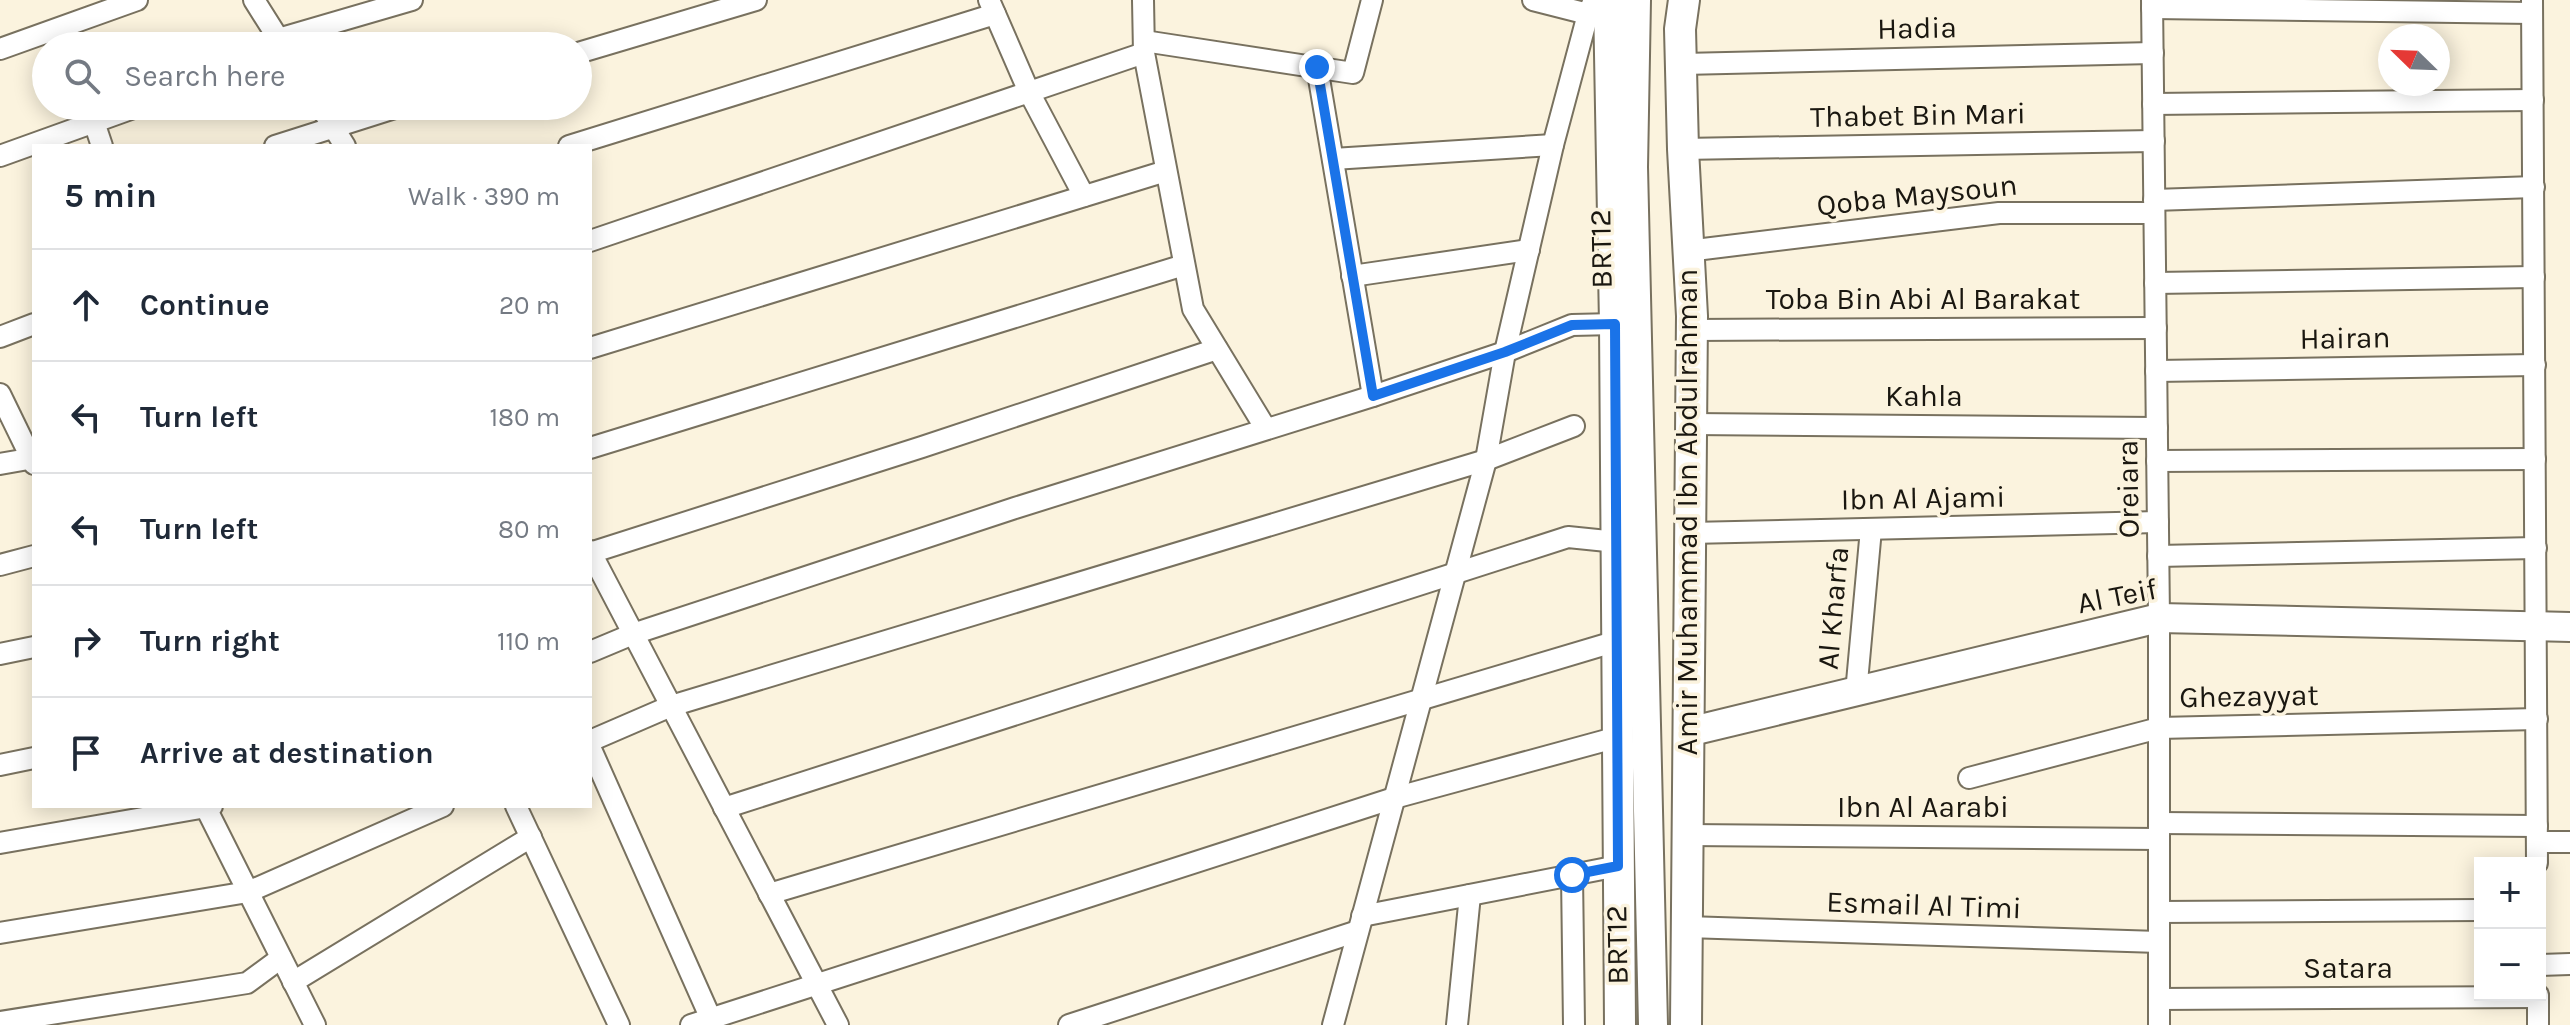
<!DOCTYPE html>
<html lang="en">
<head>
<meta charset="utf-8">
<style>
  :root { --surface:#fff; --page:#f6f6f7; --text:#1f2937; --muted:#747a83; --line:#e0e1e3 }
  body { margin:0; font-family:Karla,sans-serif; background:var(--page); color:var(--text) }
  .controls { position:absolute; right:24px; bottom:24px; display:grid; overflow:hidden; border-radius:0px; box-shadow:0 4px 20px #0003 }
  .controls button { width:72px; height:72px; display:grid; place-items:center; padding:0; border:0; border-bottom:2px solid var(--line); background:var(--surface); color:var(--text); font:40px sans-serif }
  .compass { position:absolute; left:2378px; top:24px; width:72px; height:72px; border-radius:50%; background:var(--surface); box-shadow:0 4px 20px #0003; rotate:293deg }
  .stop { position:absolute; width:24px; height:24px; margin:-18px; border:6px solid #1a73e8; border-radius:50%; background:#fff }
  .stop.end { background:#1a73e8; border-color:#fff; box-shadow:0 2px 8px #0008 }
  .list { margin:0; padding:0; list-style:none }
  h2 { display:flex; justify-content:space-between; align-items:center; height:104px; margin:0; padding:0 32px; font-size:34px }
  h2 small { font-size:26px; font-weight:400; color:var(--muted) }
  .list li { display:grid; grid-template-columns:52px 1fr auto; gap:24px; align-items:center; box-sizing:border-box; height:112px; padding:0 32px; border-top:2px solid var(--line) }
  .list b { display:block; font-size:30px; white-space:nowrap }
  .list em { font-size:26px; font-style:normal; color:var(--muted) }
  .icon { flex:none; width:44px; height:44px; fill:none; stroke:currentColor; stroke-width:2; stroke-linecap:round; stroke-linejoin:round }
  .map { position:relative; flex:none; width:2570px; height:1025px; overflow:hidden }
  .search { position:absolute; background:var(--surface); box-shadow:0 4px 20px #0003; left:32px; top:32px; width:560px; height:88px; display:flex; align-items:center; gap:20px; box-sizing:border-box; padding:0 28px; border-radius:44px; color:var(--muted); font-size:30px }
  .panel { position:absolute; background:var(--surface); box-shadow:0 4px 20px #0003; left:32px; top:144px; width:560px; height:664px; border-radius:0px }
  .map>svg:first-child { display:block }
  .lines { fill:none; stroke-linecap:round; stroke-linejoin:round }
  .street-casing { stroke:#78715f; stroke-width:24 }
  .secondary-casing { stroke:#78715f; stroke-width:32 }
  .primary-casing { stroke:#78715f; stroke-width:34 }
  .street { stroke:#fff; stroke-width:20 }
  .secondary { stroke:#fff; stroke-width:28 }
  .primary { stroke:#fff; stroke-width:30 }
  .route { stroke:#1a73e8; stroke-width:10 }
  .labels { text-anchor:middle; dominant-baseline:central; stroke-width:7; stroke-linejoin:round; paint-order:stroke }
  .street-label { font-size:30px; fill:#1a1710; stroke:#fbf3de }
</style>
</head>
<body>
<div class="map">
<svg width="2570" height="1025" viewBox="0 0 2570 1025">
  <rect width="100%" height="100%" fill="#fbf3de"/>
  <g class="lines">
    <!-- street casing -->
    <g class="street-casing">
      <g id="street">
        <polyline points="254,0 283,46"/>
        <polyline points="989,0 1029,92 1084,196"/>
        <polyline points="1143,0 1144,53 1193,309 1266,429"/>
        <polyline points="1533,0 1588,14"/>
        <polyline points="2152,0 2159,618 2159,1025"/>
        <polyline points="2532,0 2537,863"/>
        <polyline points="2152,8 2532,13"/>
        <polyline points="278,39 412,0"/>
        <polyline points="1144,41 1353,73 1372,0"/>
        <polyline points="0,49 137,0"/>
        <polyline points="578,53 756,0"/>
        <polyline points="1683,64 2153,53"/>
        <polyline points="1317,67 1373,396"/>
        <polyline points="2153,104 2533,100"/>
        <polyline points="320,106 345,146"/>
        <polyline points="94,122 102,146"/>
        <polyline points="275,146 401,106"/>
        <polyline points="569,146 995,14"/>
        <polyline points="1683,149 2154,141"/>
        <polyline points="0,156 139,106"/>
        <polyline points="1333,159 1553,145"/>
        <polyline points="2154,200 2534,187"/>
        <polyline points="590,241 1144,53"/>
        <polyline points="1687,251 1999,213 2154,213"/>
        <polyline points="1352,276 1529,250"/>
        <polyline points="2155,283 2534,277"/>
        <polyline points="1692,330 2156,328"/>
        <polyline points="0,337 34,324"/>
        <polyline points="590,348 1166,171"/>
        <polyline points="2156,371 2535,365"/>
        <polyline points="0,394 34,464"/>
        <polyline points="1691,424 2157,428"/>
        <polyline points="590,448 1184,265"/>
        <polyline points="2157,461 2535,459"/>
        <polyline points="0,464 34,458"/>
        <polyline points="1690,533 2158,522"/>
        <polyline points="590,551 838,1025"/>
        <polyline points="590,553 922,447 1217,349"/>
        <polyline points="2158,556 2536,548"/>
        <polyline points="0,565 34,556"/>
        <polyline points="590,652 633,634 1015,508 1373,396 1505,352 1572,325 1615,324"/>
        <polyline points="0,654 34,647"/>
        <polyline points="1856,693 1871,529"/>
        <polyline points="590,741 671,706 1486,460 1574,426"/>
        <polyline points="590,747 711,1019"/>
        <polyline points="0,765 34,758"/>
        <polyline points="1969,778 2159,728 2537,719"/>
        <polyline points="205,806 315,1025"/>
        <polyline points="516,806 619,1025"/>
        <polyline points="724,808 1568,537 1617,542"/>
        <polyline points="2159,823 2537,826"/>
        <polyline points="1687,835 2159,839"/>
        <polyline points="2537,842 2570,842"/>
        <polyline points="0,843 212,806"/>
        <polyline points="1572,875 1574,1025"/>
        <polyline points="769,894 1617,641"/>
        <polyline points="2159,912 2480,910"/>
        <polyline points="1362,916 1618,866"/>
        <polyline points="1687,927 2159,942"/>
        <polyline points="0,933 248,892 443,806"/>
        <polyline points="2540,965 2570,964"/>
        <polyline points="293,982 531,837"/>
        <polyline points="2538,995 2538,1025"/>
        <polyline points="2159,999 2538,997"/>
        <polyline points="0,1022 247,983 281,958"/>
        <polyline points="691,1025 1394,798 1618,737"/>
        <polyline points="1069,1025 1358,931"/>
        <polyline points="1333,1025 1486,460 1505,352 1553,145 1588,14 1594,0"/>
        <polyline points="1457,1025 1470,895"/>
      </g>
    </g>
    <!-- secondary casing -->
    <g class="secondary-casing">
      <g id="secondary">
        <polyline points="1636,0 1633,167 1653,1025"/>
        <polyline points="1688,732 2159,618 2570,627"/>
      </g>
    </g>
    <!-- primary casing -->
    <g class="primary-casing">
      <g id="primary">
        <polyline points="1609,0 1615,324 1620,1025"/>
        <polyline points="1684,0 1680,29 1683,149 1692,316 1686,1025"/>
      </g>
    </g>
    <!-- street -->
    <use href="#street" class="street"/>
    <!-- secondary -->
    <use href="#secondary" class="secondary"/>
    <!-- primary -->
    <use href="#primary" class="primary"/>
  </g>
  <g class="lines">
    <!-- route -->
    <polyline class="route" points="1317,67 1373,396 1505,352 1572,325 1615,324 1618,866 1572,875"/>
  </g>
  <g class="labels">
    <!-- street labels -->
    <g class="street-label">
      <text transform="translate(1917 28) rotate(-1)">Hadia</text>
      <text transform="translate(1918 115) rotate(-1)">Thabet Bin Mari</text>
      <text transform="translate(1917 195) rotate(-6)">Qoba Maysoun</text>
      <text transform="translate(1601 249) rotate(-91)">BRT12</text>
      <text x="1923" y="299">Toba Bin Abi Al Barakat</text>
      <text transform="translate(2345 338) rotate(-1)">Hairan</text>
      <text x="1924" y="396">Kahla</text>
      <text transform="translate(2128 489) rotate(-91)">Oreiara</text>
      <text transform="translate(1923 498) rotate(-1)">Ibn Al Ajami</text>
      <text transform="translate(1687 512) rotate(-90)">Amir Muhammad Ibn Abdulrahman</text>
      <text transform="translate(2117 596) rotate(-11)">Al Teif</text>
      <text transform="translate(1833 608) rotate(-85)">Al Kharfa</text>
      <text transform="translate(2249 696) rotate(-1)">Ghezayyat</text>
      <text x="1923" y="807">Ibn Al Aarabi</text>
      <text transform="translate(1924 905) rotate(2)">Esmail Al Timi</text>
      <text transform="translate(1617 945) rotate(-91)">BRT12</text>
      <text x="2348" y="968">Satara</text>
    </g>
  </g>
</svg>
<div class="controls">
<button>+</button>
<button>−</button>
</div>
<svg class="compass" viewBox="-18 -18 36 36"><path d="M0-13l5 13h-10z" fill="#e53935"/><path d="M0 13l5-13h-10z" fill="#747a83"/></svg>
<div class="stop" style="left:1572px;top:875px"></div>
<div class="stop end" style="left:1317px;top:67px"></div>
<div class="search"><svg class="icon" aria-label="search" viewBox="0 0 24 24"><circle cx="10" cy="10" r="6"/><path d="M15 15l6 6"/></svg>Search here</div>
<section class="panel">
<h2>5 min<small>Walk · 390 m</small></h2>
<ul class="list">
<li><svg class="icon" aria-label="ahead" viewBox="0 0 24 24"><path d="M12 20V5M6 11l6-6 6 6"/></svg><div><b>Continue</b></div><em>20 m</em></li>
<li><svg class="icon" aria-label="left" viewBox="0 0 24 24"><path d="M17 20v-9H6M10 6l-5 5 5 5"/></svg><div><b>Turn left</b></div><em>180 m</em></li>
<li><svg class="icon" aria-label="left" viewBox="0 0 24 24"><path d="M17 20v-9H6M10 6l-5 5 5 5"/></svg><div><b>Turn left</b></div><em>80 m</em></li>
<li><svg class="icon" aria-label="right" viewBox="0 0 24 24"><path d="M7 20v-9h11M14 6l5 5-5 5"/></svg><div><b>Turn right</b></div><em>110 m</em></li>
<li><svg class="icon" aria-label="arrive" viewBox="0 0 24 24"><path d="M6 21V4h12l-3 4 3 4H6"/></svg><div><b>Arrive at destination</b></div></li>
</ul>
</section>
</div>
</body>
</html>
